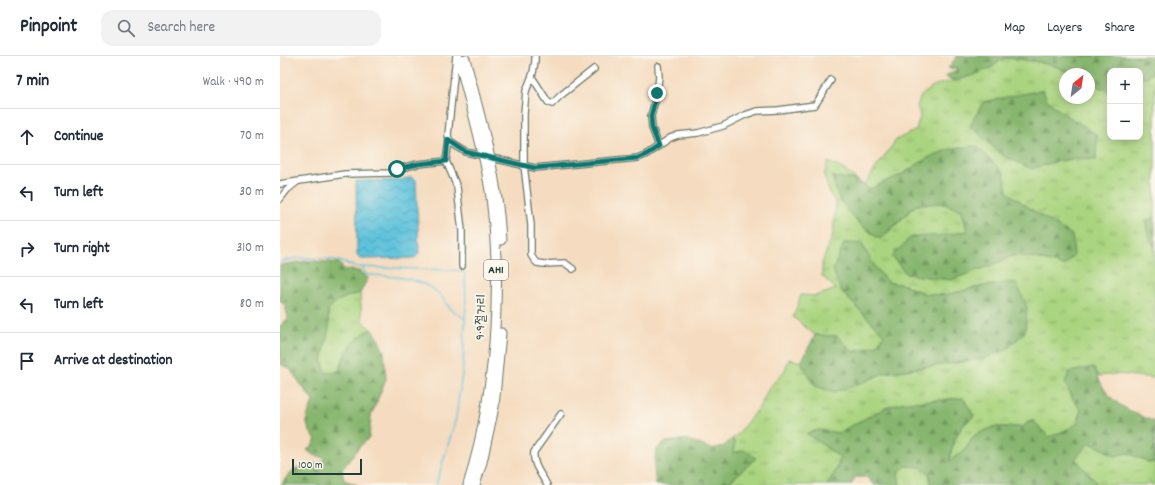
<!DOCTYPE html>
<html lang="en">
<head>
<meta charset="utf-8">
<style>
  :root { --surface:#fff; --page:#f2f2f3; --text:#1f2937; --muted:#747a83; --line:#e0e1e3 }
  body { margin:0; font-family:Dekko,"Poor Story",sans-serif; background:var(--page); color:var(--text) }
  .controls { position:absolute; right:12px; top:12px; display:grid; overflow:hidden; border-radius:8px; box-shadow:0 2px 10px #0003 }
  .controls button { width:36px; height:36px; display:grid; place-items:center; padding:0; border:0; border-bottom:1px solid var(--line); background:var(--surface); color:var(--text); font:20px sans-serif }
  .compass { position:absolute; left:779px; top:12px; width:36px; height:36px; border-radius:50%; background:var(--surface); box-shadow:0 2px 10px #0003; rotate:30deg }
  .scale { position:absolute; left:12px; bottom:10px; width:70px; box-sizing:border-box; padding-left:4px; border:2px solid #1f3d34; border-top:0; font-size:11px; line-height:14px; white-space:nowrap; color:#1f3d34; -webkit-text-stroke:3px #fbf7ec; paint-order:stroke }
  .stop { position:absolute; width:12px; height:12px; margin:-9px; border:3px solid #0f766e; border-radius:50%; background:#fff }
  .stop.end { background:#0f766e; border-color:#fff; box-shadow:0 1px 4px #0008 }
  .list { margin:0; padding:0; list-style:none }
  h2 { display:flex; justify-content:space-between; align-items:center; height:52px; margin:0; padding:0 16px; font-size:17px }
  h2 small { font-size:13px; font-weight:400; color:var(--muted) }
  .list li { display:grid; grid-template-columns:26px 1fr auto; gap:12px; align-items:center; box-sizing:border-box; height:56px; padding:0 16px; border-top:1px solid var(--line) }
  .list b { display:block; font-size:15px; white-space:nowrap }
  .list em { font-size:13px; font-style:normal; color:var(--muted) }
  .icon { flex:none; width:22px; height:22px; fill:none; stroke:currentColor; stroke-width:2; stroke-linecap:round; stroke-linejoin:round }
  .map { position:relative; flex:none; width:875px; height:429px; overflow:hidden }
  header { display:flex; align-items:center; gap:24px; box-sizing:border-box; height:56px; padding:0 20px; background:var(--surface); border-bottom:1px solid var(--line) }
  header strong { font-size:19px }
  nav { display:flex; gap:22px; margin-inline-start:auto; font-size:14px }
  .search { width:280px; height:36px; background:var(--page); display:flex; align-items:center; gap:10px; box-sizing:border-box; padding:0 14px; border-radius:12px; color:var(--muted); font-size:15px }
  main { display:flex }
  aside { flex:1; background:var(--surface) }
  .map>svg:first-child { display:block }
  .grass { fill:url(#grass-tufts); stroke:#64885a; fill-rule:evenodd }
  .forest { fill:url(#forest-firs); stroke:#537a51 }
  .water { fill:url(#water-waves); stroke:#3e8088 }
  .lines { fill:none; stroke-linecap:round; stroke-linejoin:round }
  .stream { stroke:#5ec2dc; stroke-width:1.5 }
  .minor-casing { stroke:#6a7565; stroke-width:8 }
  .trunk-casing { stroke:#6a7565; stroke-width:11 }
  .minor { stroke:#fff; stroke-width:5.5 }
  .trunk { stroke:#fff; stroke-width:9 }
  .route { stroke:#0f766e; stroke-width:5 }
  .labels { text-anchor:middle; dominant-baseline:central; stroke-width:3.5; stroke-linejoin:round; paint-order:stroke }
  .shield { fill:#fbf7ec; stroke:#61756b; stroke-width:1 }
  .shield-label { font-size:12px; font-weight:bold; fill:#1f3d34 }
  .street-label { font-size:13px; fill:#1f3d34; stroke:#fbf7ec }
</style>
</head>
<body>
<header>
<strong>Pinpoint</strong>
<div class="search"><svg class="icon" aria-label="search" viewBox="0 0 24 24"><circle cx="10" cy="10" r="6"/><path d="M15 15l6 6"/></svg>Search here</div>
<nav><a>Map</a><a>Layers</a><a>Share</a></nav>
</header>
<main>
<aside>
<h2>7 min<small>Walk · 490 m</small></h2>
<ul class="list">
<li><svg class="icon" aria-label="ahead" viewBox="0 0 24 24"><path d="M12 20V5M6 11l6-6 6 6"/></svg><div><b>Continue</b></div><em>70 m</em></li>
<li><svg class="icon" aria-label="left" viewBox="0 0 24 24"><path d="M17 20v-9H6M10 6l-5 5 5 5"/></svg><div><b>Turn left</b></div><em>30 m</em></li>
<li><svg class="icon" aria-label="right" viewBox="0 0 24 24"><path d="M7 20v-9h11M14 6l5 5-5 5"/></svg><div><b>Turn right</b></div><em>310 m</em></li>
<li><svg class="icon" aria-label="left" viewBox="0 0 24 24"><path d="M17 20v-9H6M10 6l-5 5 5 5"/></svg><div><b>Turn left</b></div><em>80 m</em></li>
<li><svg class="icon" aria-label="arrive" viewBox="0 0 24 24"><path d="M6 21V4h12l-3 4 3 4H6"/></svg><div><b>Arrive at destination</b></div></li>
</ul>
</aside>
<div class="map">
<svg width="875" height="429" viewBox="0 0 875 429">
  <defs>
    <pattern id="grass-tufts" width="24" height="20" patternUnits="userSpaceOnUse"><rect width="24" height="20" fill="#aad47f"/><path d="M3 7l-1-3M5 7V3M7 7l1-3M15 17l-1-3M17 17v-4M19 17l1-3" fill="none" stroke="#8aad69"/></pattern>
    <pattern id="forest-firs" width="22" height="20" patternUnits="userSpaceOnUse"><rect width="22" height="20" fill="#87b66e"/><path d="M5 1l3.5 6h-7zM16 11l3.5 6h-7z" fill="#6e955b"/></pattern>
    <pattern id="water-waves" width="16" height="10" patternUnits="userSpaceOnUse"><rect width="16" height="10" fill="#5ec2dc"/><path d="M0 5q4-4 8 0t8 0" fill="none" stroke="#4d9fb3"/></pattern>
  </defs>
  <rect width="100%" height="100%" fill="#fbf7ec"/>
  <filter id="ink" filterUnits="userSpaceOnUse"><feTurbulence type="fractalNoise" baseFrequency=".025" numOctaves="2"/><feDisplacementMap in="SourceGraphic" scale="8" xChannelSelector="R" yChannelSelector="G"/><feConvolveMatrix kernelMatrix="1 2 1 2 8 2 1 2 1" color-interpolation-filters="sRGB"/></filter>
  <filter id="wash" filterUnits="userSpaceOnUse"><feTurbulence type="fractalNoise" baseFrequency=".012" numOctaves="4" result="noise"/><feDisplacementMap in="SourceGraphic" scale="16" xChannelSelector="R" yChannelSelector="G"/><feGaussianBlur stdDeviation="0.9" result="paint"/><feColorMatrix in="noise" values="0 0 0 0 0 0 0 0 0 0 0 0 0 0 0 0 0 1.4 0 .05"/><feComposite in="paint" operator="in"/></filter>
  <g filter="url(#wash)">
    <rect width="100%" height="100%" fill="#f5dcc0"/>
    <!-- grass -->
    <g class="grass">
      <path d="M724,2c17,1 34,3 50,8 7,2 12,5 18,8h-7v24h24v-16l21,10v45h30v-59l6,-1 9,-5v146l-9,2 2,16 7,11v131l-39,-4 -17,2 -7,-9 -20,31 9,12 -3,13 -9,6 -20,9 -16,-18 -11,7h-29l-18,8 -11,16 -15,10c5,-22 7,-30 25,-45l-11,-18 -62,5 -16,5 -47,25 -19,-3 -13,3 35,25 -5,12 -9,15h-101l10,-8 -4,-24 3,-11 -3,-3 5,-4 23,-29 9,-18 16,-18 4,-11 12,3 14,24 45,-2 23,-11 80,-11 20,-76 -38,9 -20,-1 -20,-9 -18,-3 -11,-14 -35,23 43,44 -8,11 -23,6 -16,-16 -22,-1 -22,-18 8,-22 15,1 20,-7 -14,-13v-13l11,-29 3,-31 -6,-9 -6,-19 4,-13c11,4 20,10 29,18l-25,-3 7,22 19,24 22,16 13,-11 23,-23 25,-2 21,7 5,21 -20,4 -55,21 14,18 45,6 41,-15 23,-10 20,3 3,-44 -31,-22 -3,-19 -77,-15 -26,17 -32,14 -5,-4 32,-45 20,-10 4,-14 -3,-10 4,-10 12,-10 44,-12 15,-7zM763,34l4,10 13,11 37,24 -1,25 -17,-2 -25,4 -22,7z"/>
      <polygon points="80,237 82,264 91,273 83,278 66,297 59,315 46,317 42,304 49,272 48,254 55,246 69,240"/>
      <polygon points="809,387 819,391 835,400 847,397 869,406 875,406 875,429 814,429 816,426 795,403"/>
      <polygon points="625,410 641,411 649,417 651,429 620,429 618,416"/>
    </g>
    <!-- forest -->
    <g class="forest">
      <polygon points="675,0 872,0 875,4 875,16 866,21 860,22 860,15 830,15 830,36 809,26 809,18 792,18 776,10 758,6 740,3 724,2 712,11 697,18 674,25 665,20 679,13 668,12 676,2"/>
      <polygon points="763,34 767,44 780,55 817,79 816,104 799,102 774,106 752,113 723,100 690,70 703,46 732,40"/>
      <polygon points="697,90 724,117 727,136 758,158 792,179 794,199 784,210 755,202 735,199 712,209 671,224 626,218 612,200 631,181 667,179 687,175 682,154 661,147 636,149 600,183 578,167 559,143 552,121 577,124 589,133 621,119 647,102 670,93"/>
      <polygon points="875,162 875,191 868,180 866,164"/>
      <polygon points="564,187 582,188 596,212 607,226 625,229 645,238 665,239 703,230 736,226 747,251 745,276 726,294 703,303 603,317 580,328 554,336 535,330 521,306 535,279 557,280 573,296 596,290 604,279 561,235 553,214"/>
      <path d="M26,205l22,1 11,1 5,6 15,2 9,7 -8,15 -11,3 -14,6 -7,8 1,18 -7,32 4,13 13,-2 7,-18 9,-13 16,-11 5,5 8,18 2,27 -15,37 -2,22 -10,9 -17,23 2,10 14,5h-77c14,-21 15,-17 39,-22l5,-5 -12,-3 -6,-5 6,-5 3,-6c-14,-14 -9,-22 -3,-38l-24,-33 -9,-4v-38l8,-8 -3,-13 -5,-4v-36z"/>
      <path d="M813,311c5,8 7,16 12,23 11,17 32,24 50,32v40h-6l-22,-9 -12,3 -16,-9 -10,-4 -14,16 21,23 -2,3h-163l-2,-12 -8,-6 -15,-1 -8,6 2,13h-26l-7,-8h-12l-4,8h-24l9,-15 5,-12 -35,-25 13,-3 19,3 47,-25 16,-5 62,-5 11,18 -11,9 -9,15 -5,21 15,-10 11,-16 18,-8h29l11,-7 16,17 20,-8 9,-6 3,-13 -9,-12 -7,-15 4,-11z"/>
      <polygon points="407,383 431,393 444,390 452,383 455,386 453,397 464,394 476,402 446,429 376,429 374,413 376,394 386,386"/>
    </g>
    <!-- water -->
    <polygon class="water" points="131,121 136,124 139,198 135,202 80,203 77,198 76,125 120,124"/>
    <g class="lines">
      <!-- stream -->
      <g class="stream">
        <polyline points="0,206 17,202 47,203 56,204 76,211 174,214 183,216 185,218 186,245 183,310 176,362 156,429"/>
        <path d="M82,211l4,7 2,1c23,1 49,2 68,16 6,4 9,12 14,17 5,4 10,7 15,11"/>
      </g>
    </g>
  </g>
  <g filter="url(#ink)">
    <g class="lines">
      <!-- minor casing -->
      <g class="minor-casing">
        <g id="minor">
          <polyline points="176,0 168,79 169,84 173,88 186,96 255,112 358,102 367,98 390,82 398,79 418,77 443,70 465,59 477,55 498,54 535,49 537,46 551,24"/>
          <polyline points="255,0 255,5 253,17 246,35 244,58 244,109 251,169 251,199 254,204 257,207 264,208 285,207 293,213"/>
          <polyline points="378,10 379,21 377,37 371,60 372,72 379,90"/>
          <polyline points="252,21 268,46 272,48 280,40 314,13"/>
          <polyline points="169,84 166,105 177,131 180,157 182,175 182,210"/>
          <polyline points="0,128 65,118 110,117 117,113 138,108 166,105"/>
          <polyline points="0,143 7,134 17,126"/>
          <path d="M267,429c-5,-10 -15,-21 -13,-33l27,-38"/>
        </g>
      </g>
      <!-- trunk casing -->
      <g class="trunk-casing">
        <g id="trunk">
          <path d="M178,0c12,47 26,93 33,141 12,92 4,199 -23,288"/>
          <path d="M185,3c16,60 33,119 36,181"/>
          <polyline points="195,429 202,406 214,351 221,277"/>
        </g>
      </g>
      <!-- minor -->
      <use href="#minor" class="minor"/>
      <!-- trunk -->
      <use href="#trunk" class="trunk"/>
    </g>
  </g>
  <g class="lines" filter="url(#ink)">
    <!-- route -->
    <polyline class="route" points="117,113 138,108 166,105 168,84 186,96 255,112 358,102 367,98 379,90 372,72 371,60 377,37"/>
  </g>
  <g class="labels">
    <!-- shield labels -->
    <rect class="shield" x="204" y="204" width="24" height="20" rx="3"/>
    <g class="shield-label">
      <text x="216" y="214">AH1</text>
    </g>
    <!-- street labels -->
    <g class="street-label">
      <text transform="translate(202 261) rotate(-88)">9·9절거리</text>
    </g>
  </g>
</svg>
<div class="controls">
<button>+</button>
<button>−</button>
</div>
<svg class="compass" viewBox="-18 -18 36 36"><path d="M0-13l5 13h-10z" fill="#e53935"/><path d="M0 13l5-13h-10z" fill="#747a83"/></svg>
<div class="scale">100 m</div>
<div class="stop" style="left:117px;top:113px"></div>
<div class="stop end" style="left:377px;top:37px"></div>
</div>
</main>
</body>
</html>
